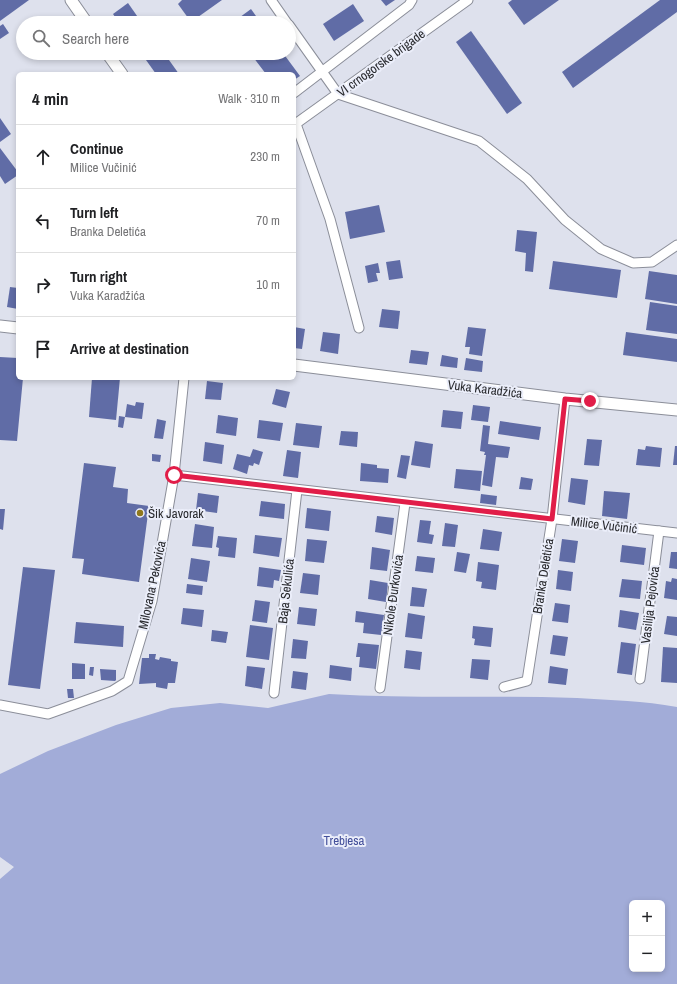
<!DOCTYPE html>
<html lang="en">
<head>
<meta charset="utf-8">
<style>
  :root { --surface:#fff; --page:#f2f2f2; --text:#202124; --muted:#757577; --line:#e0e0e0 }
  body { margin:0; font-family:"Archivo Narrow",sans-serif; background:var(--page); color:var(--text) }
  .controls { position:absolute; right:12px; bottom:12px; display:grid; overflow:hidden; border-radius:6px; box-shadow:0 2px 6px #0003 }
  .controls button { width:36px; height:36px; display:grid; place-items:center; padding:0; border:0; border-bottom:1px solid var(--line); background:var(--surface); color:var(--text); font:20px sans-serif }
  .stop { position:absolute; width:12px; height:12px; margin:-9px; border:3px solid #e11d48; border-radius:50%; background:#fff }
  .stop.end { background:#e11d48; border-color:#fff; box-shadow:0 1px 4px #0008 }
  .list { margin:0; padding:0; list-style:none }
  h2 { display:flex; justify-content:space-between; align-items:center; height:52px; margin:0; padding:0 16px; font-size:17px }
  h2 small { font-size:13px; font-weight:400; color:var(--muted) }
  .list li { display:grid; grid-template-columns:26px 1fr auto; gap:12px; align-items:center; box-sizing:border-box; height:64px; padding:0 16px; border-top:1px solid var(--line) }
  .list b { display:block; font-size:15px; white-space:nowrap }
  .list p { margin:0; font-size:13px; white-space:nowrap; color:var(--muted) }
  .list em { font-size:13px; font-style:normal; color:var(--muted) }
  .icon { flex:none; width:22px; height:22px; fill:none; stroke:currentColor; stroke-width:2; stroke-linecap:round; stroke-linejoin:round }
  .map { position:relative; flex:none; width:677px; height:984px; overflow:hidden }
  .search { position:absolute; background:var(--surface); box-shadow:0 2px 6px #0003; left:16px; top:16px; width:280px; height:44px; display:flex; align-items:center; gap:10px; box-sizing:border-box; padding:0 14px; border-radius:22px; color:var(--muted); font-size:15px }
  .panel { position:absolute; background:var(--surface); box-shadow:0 2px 6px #0003; left:16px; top:72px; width:280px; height:308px; border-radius:6px }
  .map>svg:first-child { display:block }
  .green { fill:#a2acd8; fill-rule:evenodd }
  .building { fill:#606ca6 }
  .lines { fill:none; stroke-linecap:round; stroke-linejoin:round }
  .minor-casing { stroke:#8b8e99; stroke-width:11 }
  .tertiary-casing { stroke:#8b8e99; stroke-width:13 }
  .minor { stroke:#fff; stroke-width:9 }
  .tertiary { stroke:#fff; stroke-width:11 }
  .route { stroke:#e11d48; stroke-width:5 }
  .poi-dot { fill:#8f781d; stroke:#ebeefa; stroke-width:1.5 }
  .labels { text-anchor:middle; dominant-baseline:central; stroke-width:4; stroke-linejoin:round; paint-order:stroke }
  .street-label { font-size:13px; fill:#28292d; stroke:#ebeefa }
  .poi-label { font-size:13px; fill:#28292d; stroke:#ebeefa; text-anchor:start }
  .park-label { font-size:13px; fill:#434f9a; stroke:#ebeefa }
</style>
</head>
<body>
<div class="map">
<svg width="677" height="984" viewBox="0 0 677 984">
  <rect width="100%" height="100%" fill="#dee1ed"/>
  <!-- green -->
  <path class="green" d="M329,694c83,5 166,1 248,4 34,2 67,3 100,9v277h-677v-105l14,-12 -14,-10v-83l48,-23 68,-26 55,-17 49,-5 48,5zM632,903h30v66h-30z"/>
  <!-- building -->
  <g class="building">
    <polygon points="0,0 29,0 0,21"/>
    <polygon points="182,0 222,0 191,22 178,4"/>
    <polygon points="381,0 395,0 386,6"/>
    <polygon points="512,0 559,0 524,25 508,3"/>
    <polygon points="660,0 677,0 677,12 573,88 562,72"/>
    <polygon points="128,3 142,23 119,23 113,14"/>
    <polygon points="353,4 364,21 334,41 323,24"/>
    <polygon points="251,9 261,23 232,23"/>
    <polygon points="3,24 9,33 0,39 0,26"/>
    <polygon points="471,31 522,103 507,114 456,42"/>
    <polygon points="141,53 164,53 179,74 156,74"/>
    <polygon points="250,53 283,53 300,76 294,80 294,74 266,74"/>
    <polygon points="0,118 11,134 0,142"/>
    <polygon points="0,148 18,172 18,175 5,184 0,176"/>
    <polygon points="379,205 385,232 350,239 345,212"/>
    <polygon points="517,230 537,232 533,272 525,271 526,253 515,251"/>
    <polygon points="400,260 403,278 389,280 386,262"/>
    <polygon points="553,261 621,270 617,298 549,289"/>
    <polygon points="378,263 380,273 376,273 378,281 368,283 365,266"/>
    <polygon points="649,271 677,275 677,304 645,299"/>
    <polygon points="10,287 18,288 18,309 7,307"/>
    <polygon points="650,302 677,306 677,334 646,330"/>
    <polygon points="382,309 400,311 398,329 379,327"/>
    <polygon points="294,327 305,329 302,349 294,348"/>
    <polygon points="468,327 486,329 482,356 469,354 470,347 465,347"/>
    <polygon points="323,332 340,334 338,354 320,351"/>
    <polygon points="626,332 677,339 677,362 623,355"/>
    <polygon points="411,350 429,352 427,365 409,363"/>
    <polygon points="442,355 458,358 457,368 440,366"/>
    <polygon points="0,357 18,358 18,378 23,378 17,441 0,440"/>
    <polygon points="466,358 483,361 482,372 464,370"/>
    <polygon points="92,378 120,378 116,420 89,417"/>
    <polygon points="207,381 223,383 221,400 205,399"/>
    <polygon points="276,389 290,392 286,408 272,404"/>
    <polygon points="136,402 144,403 142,419 125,417 127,404 135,406"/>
    <polygon points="473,405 490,407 488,422 471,420"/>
    <polygon points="443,410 463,412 461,429 441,427"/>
    <polygon points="218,415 238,418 236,436 216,433"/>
    <polygon points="119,416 125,417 123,428 118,427"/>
    <polygon points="157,419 166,421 163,439 154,438"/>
    <polygon points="259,420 283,423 280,441 257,438"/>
    <polygon points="500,421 541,427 539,440 498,434"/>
    <polygon points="296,423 322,426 319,448 293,445"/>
    <polygon points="483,425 490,426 488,444 510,447 508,458 496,457 492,487 482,485 486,455 484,455 485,452 480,451"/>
    <polygon points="341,431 358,432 357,447 339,445"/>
    <polygon points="587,439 602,440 599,466 584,465"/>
    <polygon points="415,441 433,444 430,468 411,465"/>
    <polygon points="205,442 224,445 222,464 203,461"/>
    <polygon points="646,446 662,448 660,467 636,465 638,449 645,450"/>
    <polygon points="675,446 677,446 677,465 673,465"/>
    <polygon points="253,449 263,452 259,465 254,463 253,466 249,465 247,474 233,469 237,454 250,457"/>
    <polygon points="287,450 301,452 298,478 283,476"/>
    <polygon points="152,454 161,455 160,462 152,461"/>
    <polygon points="401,455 410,456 406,479 397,477"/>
    <polygon points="84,463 116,467 113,487 128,489 127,503 149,506 139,582 82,574 84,559 72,558"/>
    <polygon points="361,463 377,465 377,468 389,469 388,483 360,481"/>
    <polygon points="456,469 482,471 480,491 454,488"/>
    <polygon points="521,477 533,479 531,490 519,489"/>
    <polygon points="571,478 588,480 585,505 568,502"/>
    <polygon points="604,491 630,493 627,519 602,516"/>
    <polygon points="198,493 219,496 217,513 196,510"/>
    <polygon points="481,494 497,496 496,505 480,503"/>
    <polygon points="261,501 285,504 284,519 259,516"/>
    <polygon points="307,508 331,511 329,531 305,528"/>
    <polygon points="0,509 5,509 3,530 0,529"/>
    <polygon points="377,516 394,518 392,535 375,532"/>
    <polygon points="420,520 431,521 429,534 434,535 432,544 417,542"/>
    <polygon points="445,523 458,525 455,547 442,546"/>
    <polygon points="195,524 214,527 212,548 192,546"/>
    <polygon points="483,529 502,532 499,551 480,549"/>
    <polygon points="255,535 282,538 279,557 253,553"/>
    <polygon points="218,536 237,538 235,558 218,556 219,548 216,547"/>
    <polygon points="307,539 327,541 324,563 305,561"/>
    <polygon points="562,539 578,541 575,563 559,561"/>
    <polygon points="622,545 646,548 644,565 620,562"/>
    <polygon points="372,547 390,550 387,571 370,569"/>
    <polygon points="457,552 470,554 466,573 454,571"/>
    <polygon points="671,552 677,552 677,569 669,568"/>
    <polygon points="417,556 435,558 433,573 415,571"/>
    <polygon points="191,558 210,561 207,582 188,579"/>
    <polygon points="478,562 499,565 496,590 481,588 482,582 476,581"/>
    <polygon points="23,567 55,570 40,689 8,685"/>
    <polygon points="259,567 281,570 279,581 274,580 273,588 257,586"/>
    <polygon points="558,570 573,572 571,591 556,589"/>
    <polygon points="303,573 320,575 318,595 300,593"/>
    <polygon points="672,578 677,579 677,600 664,598 666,581 671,582"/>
    <polygon points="622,579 642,581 640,599 619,597"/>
    <polygon points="370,580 388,583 386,602 368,599"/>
    <polygon points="187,584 203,586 202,595 186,593"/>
    <polygon points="412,587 427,589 424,607 410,606"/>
    <polygon points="255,600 270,602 267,623 252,621"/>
    <polygon points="555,603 570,605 568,623 552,621"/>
    <polygon points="299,607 317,609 315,626 297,624"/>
    <polygon points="183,608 204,610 202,627 181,624"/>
    <polygon points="620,610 639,613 636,630 618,627"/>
    <polygon points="356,611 384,615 381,635 363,633 364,623 355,622"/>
    <polygon points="408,613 425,616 422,639 405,637"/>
    <polygon points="667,616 677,617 677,636 664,634"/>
    <polygon points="76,622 124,626 123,647 74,643"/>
    <polygon points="250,625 273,628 269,660 246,657"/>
    <polygon points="473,626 493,628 491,647 474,645 475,639 472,638"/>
    <polygon points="212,630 228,632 226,643 211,641"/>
    <polygon points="553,635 568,637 565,656 550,654"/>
    <polygon points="293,639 308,641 306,659 291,658"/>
    <polygon points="621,642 636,644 632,675 617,673"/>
    <polygon points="358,643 379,645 376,669 359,667 360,657 356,657"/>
    <polygon points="663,647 677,648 677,683 661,682"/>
    <polygon points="406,650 422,652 420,670 404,668"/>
    <polygon points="149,654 156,654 155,659 159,660 160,657 171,659 171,661 178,662 175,683 168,683 167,689 156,687 156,683 139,684 142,658 149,658"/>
    <polygon points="472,659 490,660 488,680 470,678"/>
    <polygon points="72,663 85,664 85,679 72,679"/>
    <polygon points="330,665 352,668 351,681 329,678"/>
    <polygon points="247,666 265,668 262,689 245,686"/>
    <polygon points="550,666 568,669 566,685 548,683"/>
    <polygon points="90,667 94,667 93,676 89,675"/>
    <polygon points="100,669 116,670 116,680 115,681 101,680"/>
    <polygon points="293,671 308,673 306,690 291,688"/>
    <polygon points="67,689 73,689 74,698 68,698"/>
  </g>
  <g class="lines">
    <!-- minor casing -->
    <g class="minor-casing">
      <g id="minor">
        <polyline points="271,0 287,23"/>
        <polyline points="289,25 338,94 479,141 527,179 565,220 601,249 633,263 652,262 677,245"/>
        <polyline points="294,93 409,5 412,0"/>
        <polyline points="296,124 330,219 359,328"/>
        <polyline points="294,125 468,0"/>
        <polyline points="174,475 677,533"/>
        <polyline points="640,679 659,531"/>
        <polyline points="504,687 527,681 552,519 565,399"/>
        <polyline points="380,688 405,503"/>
        <polyline points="274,693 297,490"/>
        <polyline points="0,705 48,714 112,691 128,681 152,601 174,475 184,378"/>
      </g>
    </g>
    <!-- tertiary casing -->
    <g class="tertiary-casing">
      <g id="tertiary">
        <polyline points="71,0 87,23"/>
        <polyline points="107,53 122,74"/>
        <polyline points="0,326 18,328"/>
        <polyline points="294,365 565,399 677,410"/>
      </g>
    </g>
    <!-- minor -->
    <use href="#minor" class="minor"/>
    <!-- tertiary -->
    <use href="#tertiary" class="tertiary"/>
  </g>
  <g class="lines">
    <!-- route -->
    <polyline class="route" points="174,475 552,519 565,399 590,401"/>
  </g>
  <!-- markers -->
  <circle class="poi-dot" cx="140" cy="513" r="4"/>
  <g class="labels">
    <!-- street labels -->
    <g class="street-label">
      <text transform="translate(381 63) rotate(-36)">VI crnogorske brigade</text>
      <text transform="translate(485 389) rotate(7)">Vuka Karadžića</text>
      <text transform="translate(604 525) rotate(7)">Milice Vučinić</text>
      <text transform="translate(543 576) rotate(-81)">Branka Deletića</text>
      <text transform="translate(152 585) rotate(-78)">Milovana Pekovića</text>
      <text transform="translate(286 591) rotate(-84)">Baja Sekulića</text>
      <text transform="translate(393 595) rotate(-82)">Nikole Đurkovića</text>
      <text transform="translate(650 605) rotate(-83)">Vasilija Pejovića</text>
    </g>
    <!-- poi labels -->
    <g class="poi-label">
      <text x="148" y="513">Šik Javorak</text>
    </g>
    <!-- park labels -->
    <g class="park-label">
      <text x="344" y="840">Trebjesa</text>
    </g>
  </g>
</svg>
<div class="controls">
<button>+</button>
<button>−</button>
</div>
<div class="stop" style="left:174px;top:475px"></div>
<div class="stop end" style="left:590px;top:401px"></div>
<div class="search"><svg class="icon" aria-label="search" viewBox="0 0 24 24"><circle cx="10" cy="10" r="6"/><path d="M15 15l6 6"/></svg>Search here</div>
<section class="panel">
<h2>4 min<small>Walk · 310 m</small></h2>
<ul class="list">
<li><svg class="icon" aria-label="ahead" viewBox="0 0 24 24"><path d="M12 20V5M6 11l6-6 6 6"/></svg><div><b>Continue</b><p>Milice Vučinić</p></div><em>230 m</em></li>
<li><svg class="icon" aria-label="left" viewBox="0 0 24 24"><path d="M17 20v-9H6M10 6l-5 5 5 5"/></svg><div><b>Turn left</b><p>Branka Deletića</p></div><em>70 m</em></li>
<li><svg class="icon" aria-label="right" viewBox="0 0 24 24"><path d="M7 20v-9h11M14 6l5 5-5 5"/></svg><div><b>Turn right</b><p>Vuka Karadžića</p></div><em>10 m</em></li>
<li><svg class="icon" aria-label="arrive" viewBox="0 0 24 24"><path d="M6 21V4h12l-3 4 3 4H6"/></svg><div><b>Arrive at destination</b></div></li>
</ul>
</section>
</div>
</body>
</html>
